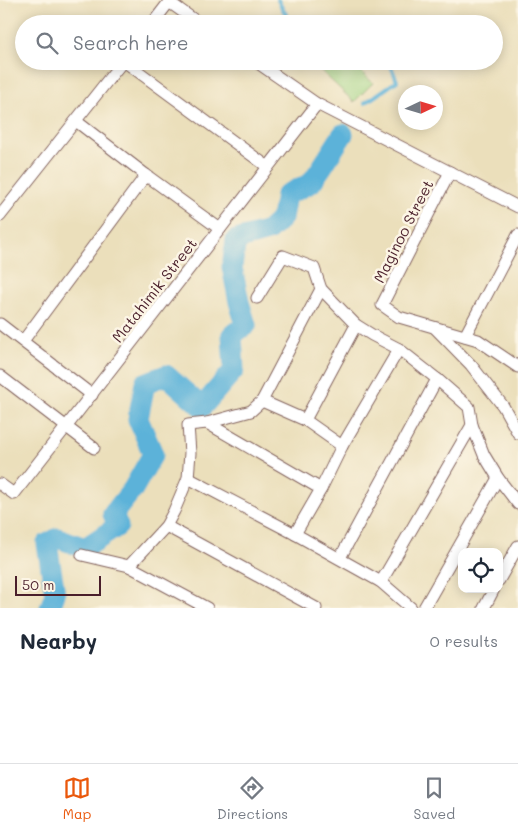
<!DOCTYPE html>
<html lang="en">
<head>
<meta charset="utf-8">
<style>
  :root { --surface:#fff; --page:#f6f6f7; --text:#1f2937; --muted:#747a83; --line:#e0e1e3; --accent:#ea580c }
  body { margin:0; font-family:Mali,sans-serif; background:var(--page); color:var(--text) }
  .controls { position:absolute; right:15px; bottom:15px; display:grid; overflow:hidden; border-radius:10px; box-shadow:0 2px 12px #0003 }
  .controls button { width:45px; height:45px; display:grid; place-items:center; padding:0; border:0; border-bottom:1px solid var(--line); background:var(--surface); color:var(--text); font:25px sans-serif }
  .compass { position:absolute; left:398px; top:85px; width:45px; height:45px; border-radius:50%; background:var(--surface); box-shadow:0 2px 12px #0003; rotate:86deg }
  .scale { position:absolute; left:15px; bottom:12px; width:86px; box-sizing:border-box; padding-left:5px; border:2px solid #4a1f2b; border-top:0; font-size:14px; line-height:18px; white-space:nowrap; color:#4a1f2b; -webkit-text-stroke:4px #fcf5e5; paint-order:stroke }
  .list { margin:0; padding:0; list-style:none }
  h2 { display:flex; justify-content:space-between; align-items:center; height:65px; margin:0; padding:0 20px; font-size:21px }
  h2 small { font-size:16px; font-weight:400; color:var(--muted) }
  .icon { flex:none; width:28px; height:28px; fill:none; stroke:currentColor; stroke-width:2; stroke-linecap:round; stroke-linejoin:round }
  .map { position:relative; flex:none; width:518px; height:608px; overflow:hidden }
  .search { position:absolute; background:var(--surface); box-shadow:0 2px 12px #0003; left:15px; right:15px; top:15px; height:55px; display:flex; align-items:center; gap:12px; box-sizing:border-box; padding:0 18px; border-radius:28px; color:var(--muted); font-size:19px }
  .sheet { height:155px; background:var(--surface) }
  nav { display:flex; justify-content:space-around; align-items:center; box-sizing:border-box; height:70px; border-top:1px solid var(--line); background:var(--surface); font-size:14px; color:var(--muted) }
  nav a { display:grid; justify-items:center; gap:2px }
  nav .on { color:var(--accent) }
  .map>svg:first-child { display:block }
  .green { fill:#a1d281; stroke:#767856 }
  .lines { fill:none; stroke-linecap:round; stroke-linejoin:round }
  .stream { stroke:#5cb2d9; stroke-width:4 }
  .river { stroke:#5cb2d9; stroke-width:21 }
  .minor-casing { stroke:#82625d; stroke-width:13 }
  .minor { stroke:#fff; stroke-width:11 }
  .labels { text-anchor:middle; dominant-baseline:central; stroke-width:5; stroke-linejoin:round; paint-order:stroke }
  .street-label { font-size:15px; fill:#4a1f2b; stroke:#fcf5e5 }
</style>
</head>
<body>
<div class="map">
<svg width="518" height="608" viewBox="0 0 518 608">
  <rect width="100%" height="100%" fill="#fcf5e5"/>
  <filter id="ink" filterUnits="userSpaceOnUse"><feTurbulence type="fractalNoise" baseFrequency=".02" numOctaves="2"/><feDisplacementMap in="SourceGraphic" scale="10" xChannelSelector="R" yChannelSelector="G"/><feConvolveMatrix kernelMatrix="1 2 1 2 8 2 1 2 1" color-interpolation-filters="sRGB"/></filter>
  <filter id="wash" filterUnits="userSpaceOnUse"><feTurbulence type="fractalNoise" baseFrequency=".0096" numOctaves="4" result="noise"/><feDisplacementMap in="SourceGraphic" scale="20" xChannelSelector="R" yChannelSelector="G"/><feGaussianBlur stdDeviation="1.12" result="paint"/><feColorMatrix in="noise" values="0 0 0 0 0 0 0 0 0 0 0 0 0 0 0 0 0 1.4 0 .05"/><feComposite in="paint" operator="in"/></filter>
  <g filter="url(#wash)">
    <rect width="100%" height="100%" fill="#ebdfbb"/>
    <!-- green -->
    <polygon class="green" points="322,61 351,61 373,83 354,102 317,67"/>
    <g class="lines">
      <!-- stream -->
      <g class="stream">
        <polyline points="278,0 283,10 293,24"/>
        <polyline points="365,103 397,81 389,61"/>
      </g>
      <!-- river -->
      <polyline class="river" points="50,608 55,594 47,544 58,538 85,548 118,526 113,514 133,489 153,454 138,419 145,383 166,375 202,407 234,370 232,335 246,325 239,302 232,267 236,240 268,231 282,218 286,195 311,183 322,167 343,134"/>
    </g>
  </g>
  <g filter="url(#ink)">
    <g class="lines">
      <!-- minor casing -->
      <g class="minor-casing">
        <g id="minor">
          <polyline points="169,2 200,24"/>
          <polyline points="152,24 169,2 169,0"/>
          <polyline points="124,61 268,167"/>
          <polyline points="255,61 317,104 518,207"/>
          <polyline points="76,121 146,175 220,229"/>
          <polyline points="450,172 382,305 399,317 478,340 518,367"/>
          <polyline points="0,216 123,61"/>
          <polyline points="257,298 283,256 314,268 321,289 356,325 372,335 399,349 437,379 469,407 472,425 484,455 498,478 518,504"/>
          <polyline points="0,324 92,395"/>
          <polyline points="435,328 471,365 503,406 518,433"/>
          <polyline points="465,336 518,235"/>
          <polyline points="23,341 146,175"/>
          <polyline points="0,376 94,448"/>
          <polyline points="262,401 305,420 342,446"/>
          <polyline points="305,420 356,325"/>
          <polyline points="207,423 321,489"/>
          <polyline points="188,478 295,534 381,582 411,608"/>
          <polyline points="0,484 14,494 220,229 317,104"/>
          <polyline points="166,526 316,608"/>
          <polyline points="295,534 321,489 342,446 399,349"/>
          <polyline points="82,555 129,566 166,526 174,511 188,478 190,453 188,425 207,423 251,411 262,401 321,289"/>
          <polyline points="340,558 437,379"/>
          <polyline points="129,566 207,608"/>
          <polyline points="499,580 518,546"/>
          <polyline points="381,582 472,425"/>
          <polyline points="424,608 498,478"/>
          <polyline points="484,608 494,589"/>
        </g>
      </g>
      <!-- minor -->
      <use href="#minor" class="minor"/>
    </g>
  </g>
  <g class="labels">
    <!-- street labels -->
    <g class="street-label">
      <text transform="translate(403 231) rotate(-63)">Maginoo Street</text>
      <text transform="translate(154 290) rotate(-52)">Matahimik Street</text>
    </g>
  </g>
</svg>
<div class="controls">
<button><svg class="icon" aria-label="locate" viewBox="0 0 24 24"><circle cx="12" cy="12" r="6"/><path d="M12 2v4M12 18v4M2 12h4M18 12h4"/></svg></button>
</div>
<svg class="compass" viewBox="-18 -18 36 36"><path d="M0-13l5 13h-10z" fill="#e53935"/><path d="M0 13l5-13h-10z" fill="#747a83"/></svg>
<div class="scale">50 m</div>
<div class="search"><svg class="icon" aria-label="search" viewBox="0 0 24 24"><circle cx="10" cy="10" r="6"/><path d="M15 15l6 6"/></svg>Search here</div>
</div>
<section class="sheet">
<h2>Nearby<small>0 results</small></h2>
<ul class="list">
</ul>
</section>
<nav>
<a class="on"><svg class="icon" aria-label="map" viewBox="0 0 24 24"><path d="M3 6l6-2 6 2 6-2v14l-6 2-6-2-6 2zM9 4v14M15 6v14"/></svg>Map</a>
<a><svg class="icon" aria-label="directions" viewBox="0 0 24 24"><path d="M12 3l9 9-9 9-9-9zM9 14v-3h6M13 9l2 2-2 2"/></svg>Directions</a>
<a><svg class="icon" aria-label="saved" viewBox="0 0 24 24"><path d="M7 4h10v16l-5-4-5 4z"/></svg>Saved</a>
</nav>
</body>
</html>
